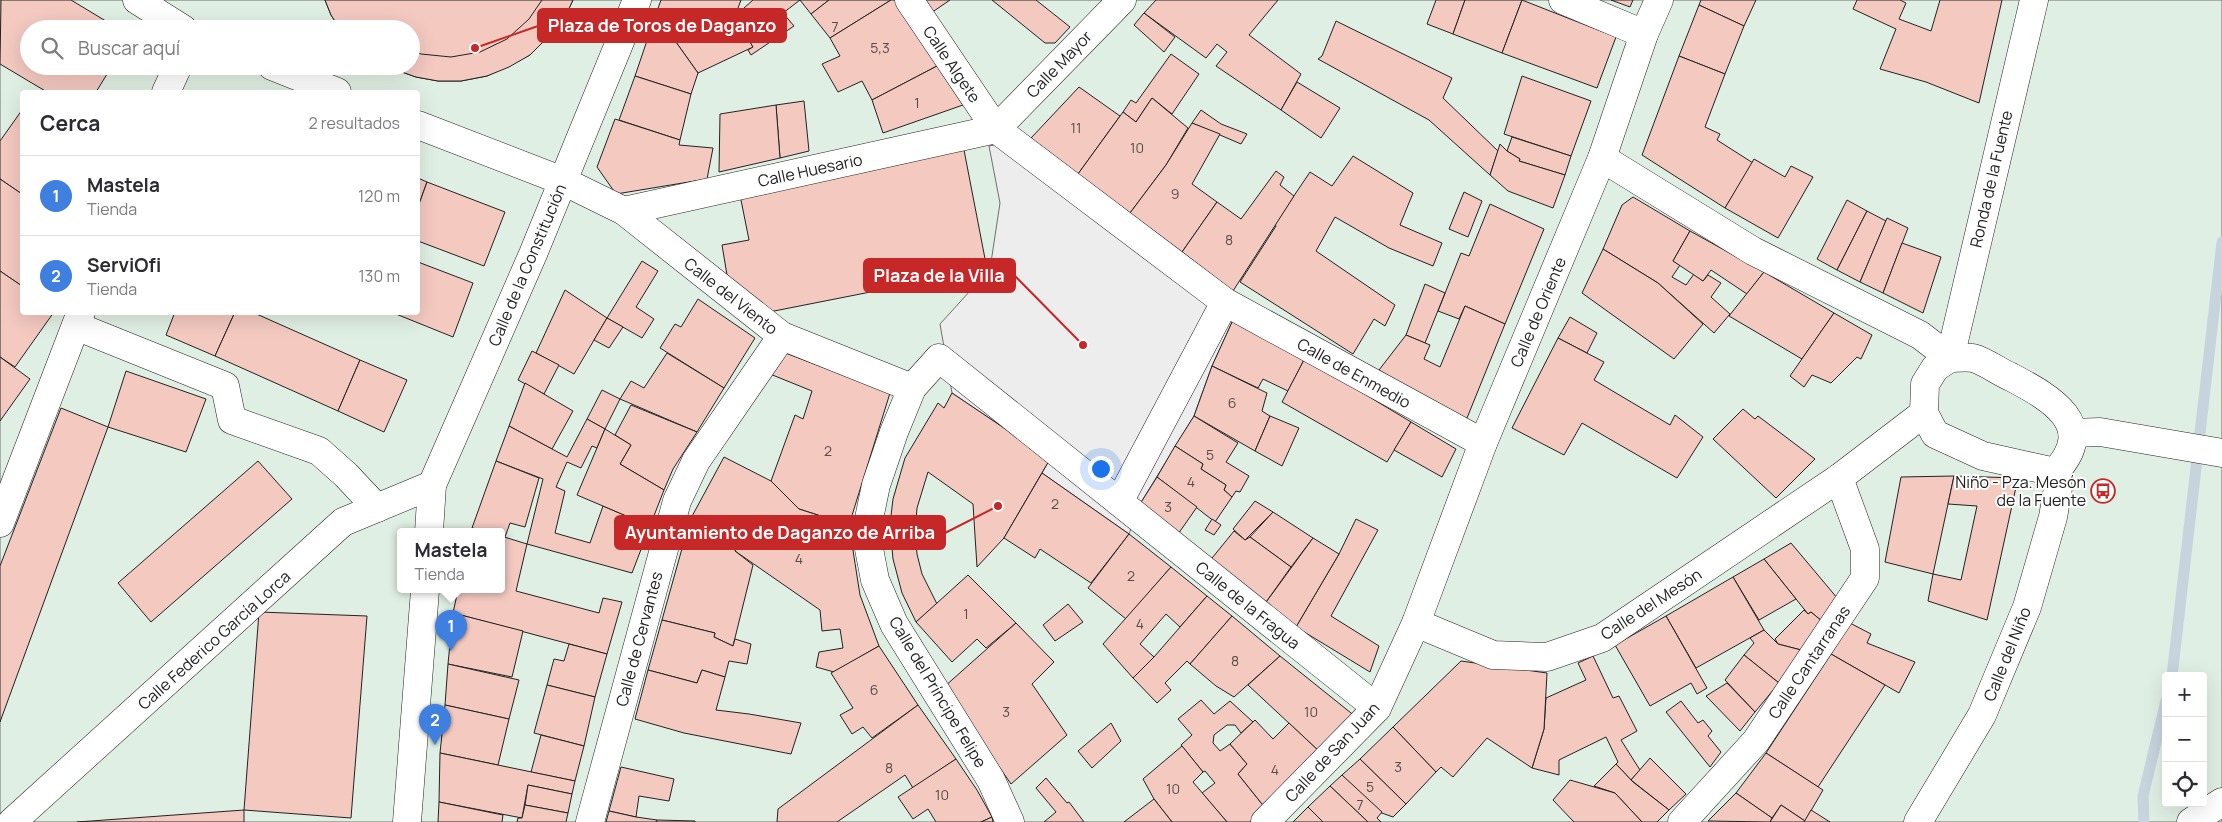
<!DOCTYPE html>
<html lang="es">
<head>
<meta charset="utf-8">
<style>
  :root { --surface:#fff; --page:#f7f7f7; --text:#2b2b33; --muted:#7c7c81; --line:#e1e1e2; --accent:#c62828 }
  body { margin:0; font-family:Manrope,sans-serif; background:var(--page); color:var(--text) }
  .controls { position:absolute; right:15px; bottom:15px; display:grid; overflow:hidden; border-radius:5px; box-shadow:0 5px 20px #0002 }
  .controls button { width:45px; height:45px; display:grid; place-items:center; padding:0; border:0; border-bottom:1px solid var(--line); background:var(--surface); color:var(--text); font:25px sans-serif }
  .you { position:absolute; left:1100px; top:468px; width:18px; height:18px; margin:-12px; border:4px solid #fff; border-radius:50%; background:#1a73e8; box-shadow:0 0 0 8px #1a73e833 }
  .badge { display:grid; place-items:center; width:32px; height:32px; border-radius:50%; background:var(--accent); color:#fff; font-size:16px; font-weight:700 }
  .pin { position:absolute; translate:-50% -41px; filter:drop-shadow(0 1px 2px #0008) }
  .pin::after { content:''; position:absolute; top:26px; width:18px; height:15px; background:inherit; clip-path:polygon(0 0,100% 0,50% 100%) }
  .popup { position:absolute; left:397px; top:528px; width:108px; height:65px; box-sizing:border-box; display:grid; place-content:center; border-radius:5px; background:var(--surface); filter:drop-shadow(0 1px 4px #0005); font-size:16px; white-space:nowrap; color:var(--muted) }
  .popup b { font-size:19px; color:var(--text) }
  .popup::after { content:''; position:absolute; left:50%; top:100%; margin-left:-10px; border:10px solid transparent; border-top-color:var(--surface) }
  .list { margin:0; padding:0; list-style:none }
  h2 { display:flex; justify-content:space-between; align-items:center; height:65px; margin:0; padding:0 20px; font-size:21px }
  h2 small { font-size:16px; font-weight:400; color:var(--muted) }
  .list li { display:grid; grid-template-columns:32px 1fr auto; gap:15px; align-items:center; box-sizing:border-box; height:80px; padding:0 20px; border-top:1px solid var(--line) }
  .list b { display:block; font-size:19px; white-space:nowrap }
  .list p { margin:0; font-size:16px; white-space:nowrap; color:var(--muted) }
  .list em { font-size:16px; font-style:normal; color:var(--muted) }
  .icon { flex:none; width:28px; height:28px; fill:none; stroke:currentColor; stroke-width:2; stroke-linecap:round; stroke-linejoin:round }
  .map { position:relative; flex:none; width:2222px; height:822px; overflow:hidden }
  .search { position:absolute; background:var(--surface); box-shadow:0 5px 20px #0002; left:20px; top:20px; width:400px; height:55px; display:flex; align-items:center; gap:12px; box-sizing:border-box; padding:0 18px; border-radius:28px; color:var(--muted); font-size:19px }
  .panel { position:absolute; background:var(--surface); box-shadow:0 5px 20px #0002; left:20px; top:90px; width:400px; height:225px; border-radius:5px }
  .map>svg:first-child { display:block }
  .green { fill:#e0efe3; stroke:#6f6f6f; fill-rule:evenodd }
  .parking { fill:#ededed; stroke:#6f6f6f }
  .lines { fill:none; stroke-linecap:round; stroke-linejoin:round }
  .stream { stroke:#c7d3dd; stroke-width:11 }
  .building { fill:#f3c9c0; stroke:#222 }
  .minor-casing { stroke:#222; stroke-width:29 }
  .minor { stroke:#fff; stroke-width:28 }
  .labels { text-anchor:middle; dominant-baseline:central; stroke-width:4; stroke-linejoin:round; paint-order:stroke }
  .number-label { font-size:14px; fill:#564c4a }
  .street-label { font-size:16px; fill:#222; stroke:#fff }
  .poi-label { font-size:16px; fill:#222; stroke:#fff; text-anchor:end }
  .leader { fill:none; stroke:#c62828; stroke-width:2 }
  .callout-dot { fill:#c62828; stroke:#fff; stroke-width:2 }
  .callout { fill:#c62828; stroke:#c62828; stroke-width:2 }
  .callout-label { font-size:18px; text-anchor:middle; font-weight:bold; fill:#fff }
</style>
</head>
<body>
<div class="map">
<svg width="2222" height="822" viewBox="0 0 2222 822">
  <rect width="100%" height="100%" fill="#fff"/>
  <!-- green -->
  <path class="green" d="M0,0h2222v822h-2222zM29,29h382v37h-382zM22,92h396v220h-396zM401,532h100v58h-100zM2166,676h37v127h-37z"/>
  <!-- parking -->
  <polygon class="parking" points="1031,138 1233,291 1233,320 1212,366 1194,416 1140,504 1129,534 1042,473 1050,459 952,393 940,324 990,269 1000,203 989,146"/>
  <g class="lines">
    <!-- stream -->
    <g class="stream">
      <polyline points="2172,676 2222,242"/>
      <polyline points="2144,822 2143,796 2166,701"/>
    </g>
  </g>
  <!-- building -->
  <g class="building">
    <polygon points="1,0 71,0 119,29 29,29 29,66 112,66 96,92 47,92 0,64"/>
    <polygon points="325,0 352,0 376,29 340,29 331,15"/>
    <polygon points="325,0 573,0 565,17 530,55 487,76 461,81 438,81 416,77 385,66 411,66 411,29 340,29 331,15"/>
    <polygon points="542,0 573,0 565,17 545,40 530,55 509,67 487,76 461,81 438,81 416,77 385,66 411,66 411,50 421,54 451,57 480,52 507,39 529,19"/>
    <polygon points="661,0 741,0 735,16 753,47 698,73 656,14"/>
    <polygon points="753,0 800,0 783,13 794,26 751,55 748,50 753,47 735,16"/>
    <polygon points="800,0 829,0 811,14"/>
    <polygon points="829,0 891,0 830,38 811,14"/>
    <polygon points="891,0 895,0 937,66 872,100 862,81 838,92 822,64 840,56 830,38"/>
    <polygon points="923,0 950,0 931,13"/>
    <polygon points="992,0 1036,0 1070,27 1055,43 1045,43"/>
    <polygon points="1156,0 1278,0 1249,35 1301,74 1281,110 1216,66 1227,52 1217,44 1206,58 1144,13"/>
    <polygon points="1436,0 1465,0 1453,34 1427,24"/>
    <polygon points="1465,0 1522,0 1502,53 1453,34"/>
    <polygon points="1522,0 1616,37 1597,88 1502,53"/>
    <polygon points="1611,0 1633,0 1630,7"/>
    <polygon points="1701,0 1756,0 1744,26 1699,5"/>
    <polygon points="1857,0 1900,0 1906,3 1899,19 1931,31 1940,0 2002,0 1979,103 1926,82 1880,69 1896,29 1853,9"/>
    <polygon points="1699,5 1744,26 1725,74 1679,56"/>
    <polygon points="1144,13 1175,37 1164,52 1134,25"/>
    <polygon points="656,14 698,73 691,94 635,76"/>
    <polygon points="1336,21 1452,78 1443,98 1498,151 1490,175 1429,120 1318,59 1322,56"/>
    <polygon points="1171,54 1199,74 1172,114 1152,98 1136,122 1123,112 1131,100 1136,103"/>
    <polygon points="1679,56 1725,74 1705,127 1720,134 1717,140 1753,163 1725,208 1642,155"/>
    <polygon points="937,66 963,105 883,133 872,100"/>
    <polygon points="635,76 691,94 680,140 619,120"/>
    <polygon points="1522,76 1591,101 1571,156 1504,134"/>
    <polygon points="1297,82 1340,108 1321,138 1281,110"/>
    <polygon points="1079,87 1120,116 1078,174 1031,138"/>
    <polygon points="1152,98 1188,128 1166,165 1130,213 1078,174 1123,112 1136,122"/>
    <polygon points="804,101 809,151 780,158 776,105"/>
    <polygon points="776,105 780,158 719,172 720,114"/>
    <polygon points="22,110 22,194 0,179 0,141"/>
    <polygon points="1201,110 1221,124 1247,134 1241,144 1192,123"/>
    <polygon points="615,119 680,140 679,145 713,148 707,179 616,194 597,167"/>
    <polygon points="1192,123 1220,134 1192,184 1217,202 1182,252 1130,213 1166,165"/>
    <polygon points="1512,137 1571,156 1565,175 1519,161 1520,159 1507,151"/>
    <polygon points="1500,144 1507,151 1520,159 1519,161 1565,175 1553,208 1508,191 1490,175"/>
    <polygon points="964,150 987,269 764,313 728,281 722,245 749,240 740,195"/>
    <polygon points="1353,156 1413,193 1400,225 1442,243 1433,266 1389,248 1335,217 1316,251 1395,305 1385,326 1374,319 1353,354 1240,282 1276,226 1275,224 1310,172 1332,186"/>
    <polygon points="1754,159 1785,177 1791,166 1813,177 1778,238 1725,208"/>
    <polygon points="1276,171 1284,177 1280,185 1294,196 1233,291 1182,252 1217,202 1241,219"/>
    <polygon points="418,178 427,182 418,207"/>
    <polygon points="0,179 22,194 22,286 0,271"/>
    <polygon points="427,182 505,212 484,266 418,241 418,207"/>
    <polygon points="1464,192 1482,201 1468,237 1449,229"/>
    <polygon points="1633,197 1690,231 1673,261 1680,265 1672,277 1686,285 1694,274 1703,281 1708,275 1721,283 1711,297 1730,314 1714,333 1658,283 1603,249 1622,205"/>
    <polygon points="1847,200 1867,211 1837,270 1817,259"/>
    <polygon points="1490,204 1544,229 1505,324 1465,306 1459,319 1438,311 1461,253 1469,256"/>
    <polygon points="1867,211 1886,221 1860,282 1837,270"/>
    <polygon points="1887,218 1908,228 1883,293 1860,282"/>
    <polygon points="1690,231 1764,272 1747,294 1711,270 1703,281 1673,261"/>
    <polygon points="1902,243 1941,257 1923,313 1883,293"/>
    <polygon points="1603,249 1658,283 1703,324 1674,359 1582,293"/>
    <polygon points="642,261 658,271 636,307 654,319 642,338 607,318"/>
    <polygon points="418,262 473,283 453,337 391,312 418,312"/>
    <polygon points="0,271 22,286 22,312 54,312 15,367 0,357"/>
    <polygon points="1764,272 1834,313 1802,359 1729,316"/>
    <polygon points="1425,284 1445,293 1425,343 1406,335"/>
    <polygon points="565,290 607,318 574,374 536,353"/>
    <polygon points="698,299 755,338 724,388 660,348 675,324 681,327"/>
    <polygon points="1465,306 1505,324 1467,418 1458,419 1379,370 1406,335 1430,345 1424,359 1440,367"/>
    <polygon points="175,312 235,312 215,356 166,335"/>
    <polygon points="235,312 252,312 360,360 338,411 215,356"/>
    <polygon points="1834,313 1872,335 1861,359 1857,357 1831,383 1812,375 1804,387 1790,376"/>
    <polygon points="1570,317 1597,333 1587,353 1558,338"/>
    <polygon points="607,318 623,327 609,348 594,340"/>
    <polygon points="1233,320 1305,358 1288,391 1263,379 1258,388 1212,366"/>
    <polygon points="1558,338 1604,362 1594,380 1670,425 1675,415 1703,437 1677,478 1582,423 1564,455 1512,428"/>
    <polygon points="532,351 559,365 544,394 518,380"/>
    <polygon points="783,352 890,393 849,525 799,509 771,481 795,415 803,419 812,391 770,374"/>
    <polygon points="667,353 724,388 697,432 620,399 631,381 644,388"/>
    <polygon points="0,357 30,379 0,421"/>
    <polygon points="1305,358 1411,422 1387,462 1282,402"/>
    <polygon points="360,360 407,380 384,432 338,411"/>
    <polygon points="1212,366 1267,393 1262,411 1270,416 1255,451 1194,416"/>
    <polygon points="126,371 206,399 186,452 108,427"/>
    <polygon points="525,383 573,411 552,449 509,426"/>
    <polygon points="602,390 620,399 605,429 587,419"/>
    <polygon points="952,393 1050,459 1004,538 977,567 973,504 928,472 917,508 915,531 917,554 922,574 937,604 916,622 902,593 893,559 890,524 893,499 905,458 938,403 944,408"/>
    <polygon points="631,405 697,432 673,469 664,490 620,464 631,445 615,435"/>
    <polygon points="61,408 108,427 0,722 0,566"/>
    <polygon points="1743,409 1755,419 1758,416 1815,459 1776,498 1713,439"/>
    <polygon points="1194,416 1238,443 1226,462 1249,476 1240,492 1236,491 1232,497 1224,490 1226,485 1201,469 1203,464 1175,446"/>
    <polygon points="1270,416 1299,428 1282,466 1255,451"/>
    <polygon points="587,419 605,429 597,448 592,446 581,468 567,462 556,487 565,491 555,533 590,543 603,506 650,526 632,573 527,544 543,479 496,461 509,426 567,457"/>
    <polygon points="1411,422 1456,449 1442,477 1394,450"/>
    <polygon points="605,429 631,445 620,464 664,490 650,526 577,495"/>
    <polygon points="1175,446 1203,464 1201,469 1226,485 1224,490 1232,497 1215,522 1157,477"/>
    <polygon points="724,457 771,481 799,509 849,525 860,595 879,646 834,672 816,667 819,652 843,648 840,629 822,631 820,610 735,551 739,534 690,520"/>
    <polygon points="258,461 292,499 151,622 118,583"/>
    <polygon points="496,461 539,478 525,527 510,523 505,537 501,536 501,532 488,532 472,528"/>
    <polygon points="1042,473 1129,534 1091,583 1040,549 1035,558 1004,538"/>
    <polygon points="1954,476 1933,574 1885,562 1901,477"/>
    <polygon points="1954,476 2018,478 1987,620 1928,601 1933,574 1961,580 1977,506 1948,504"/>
    <polygon points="1157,477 1197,507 1176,537 1140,504"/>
    <polygon points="1255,501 1273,512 1245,540 1233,529"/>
    <polygon points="1273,512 1313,538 1291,567 1250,537"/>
    <polygon points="1212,519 1221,525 1214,535 1205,530"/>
    <polygon points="1356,519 1378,530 1331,616 1379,646 1370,672 1296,627 1339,554"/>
    <polygon points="690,520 739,534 735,551 753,565 733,646 714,637 715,633 662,620"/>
    <polygon points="472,528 488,532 471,532"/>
    <polygon points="1234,531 1245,540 1250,537 1291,567 1264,605 1208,563"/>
    <polygon points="1129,534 1171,567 1126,619 1088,588"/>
    <polygon points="501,536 527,544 516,591 599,613 603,598 622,602 607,654 453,613 458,590 501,590"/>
    <polygon points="1313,538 1339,554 1296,627 1264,605"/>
    <polygon points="1791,543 1838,599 1823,622 1811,612 1808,614 1764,559"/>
    <polygon points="1764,559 1796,599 1759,620 1733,577"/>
    <polygon points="1171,567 1207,596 1180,627 1166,614 1140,644 1154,657 1133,678 1103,644"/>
    <polygon points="968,575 1016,623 986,648 977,639 952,662 916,622"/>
    <polygon points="1733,577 1764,630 1696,668 1666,616"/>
    <polygon points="1207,596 1232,616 1190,664 1187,661 1165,683 1171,690 1157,703 1133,678 1154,657"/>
    <polygon points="1068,604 1083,622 1055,641 1043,625"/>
    <polygon points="1804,610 1808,614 1811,612 1823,622 1805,651 1778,644 1775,639"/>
    <polygon points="259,612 367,616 351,818 244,810"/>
    <polygon points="453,613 523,631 512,677 448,664"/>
    <polygon points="1232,616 1280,656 1234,697 1216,686 1190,664"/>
    <polygon points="1666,616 1707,688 1697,694 1691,683 1650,706 1615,645"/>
    <polygon points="662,620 715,633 714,637 733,646 735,639 751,644 747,664 729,661 725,677 702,670 697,683 648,670"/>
    <polygon points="1016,623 1054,662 1032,684 1067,735 1011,784 944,687"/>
    <polygon points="1850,623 1871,634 1867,643 1915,662 1899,693 1831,654"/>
    <polygon points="1764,630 1778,644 1805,651 1779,683 1744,655 1754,643 1750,638"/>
    <polygon points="569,644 607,654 595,697 547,685 554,659 564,661"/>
    <polygon points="879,646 918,705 872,738 863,727 852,734 840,715 853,708 831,673"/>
    <polygon points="1831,654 1885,685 1818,787 1766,753"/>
    <polygon points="1744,655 1779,683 1755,712 1725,680"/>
    <polygon points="1280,656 1356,717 1322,754 1248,685"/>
    <polygon points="1593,656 1613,698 1619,696 1637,731 1621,740 1640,770 1631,780 1616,764 1618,762 1606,737 1559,760 1559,775 1532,768 1544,729 1546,698 1586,680 1578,663"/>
    <polygon points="1461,661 1547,673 1544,729 1532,768 1487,738 1453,777 1441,767 1436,772 1393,727"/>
    <polygon points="448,664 519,680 509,719 445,705"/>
    <polygon points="648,670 697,683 702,670 725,677 716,710 749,714 801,723 791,754 684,733 635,719"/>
    <polygon points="1727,683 1755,712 1740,731 1706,696"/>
    <polygon points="547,685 595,697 584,746 534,733"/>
    <polygon points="1201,700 1214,714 1230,701 1253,722 1241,733 1235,725 1227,725 1214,735 1213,743 1220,751 1230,744 1247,764 1238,774 1266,809 1250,822 1227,822 1202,793 1215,783 1205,771 1203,772 1181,745 1192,735 1178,719"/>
    <polygon points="1681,701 1698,723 1703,720 1712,731 1708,736 1721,752 1710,767 1666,712"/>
    <polygon points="445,705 509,719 498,765 440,753"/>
    <polygon points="918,705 956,759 913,788 905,775 837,822 777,822 778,809"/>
    <polygon points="1255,720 1273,739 1289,723 1322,754 1266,809 1238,774 1247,764 1230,744"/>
    <polygon points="1111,723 1121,741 1092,768 1078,751"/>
    <polygon points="1393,727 1436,772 1406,804 1360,759"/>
    <polygon points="541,735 584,746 575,781 531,772"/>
    <polygon points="1182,746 1203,772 1193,782 1227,822 1172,822 1154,799 1143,779"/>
    <polygon points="440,753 575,781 572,794 528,785 522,818 439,802"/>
    <polygon points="1766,753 1823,790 1805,821 1781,805 1772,818 1736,793"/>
    <polygon points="1650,758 1686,794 1669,810 1631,780"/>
    <polygon points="956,759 977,790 992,817 981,822 936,822 928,809 913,819 898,797"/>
    <polygon points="1360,759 1406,804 1393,817 1379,812 1342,775"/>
    <polygon points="1616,764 1633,782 1669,810 1657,822 1642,822 1615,793 1594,786"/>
    <polygon points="621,767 674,779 669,801 639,796 636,817 609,811"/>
    <polygon points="1342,775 1382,812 1377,818 1381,822 1368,822 1330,786"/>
    <polygon points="1046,778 1067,803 1069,802 1084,822 1044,822 1056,812 1036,788"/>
    <polygon points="1570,780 1615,793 1642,822 1574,822 1553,800"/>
    <polygon points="528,785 572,794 568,813 525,805"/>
    <polygon points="1330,786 1368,822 1323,822 1308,807"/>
    <polygon points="1736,793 1772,818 1770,822 1708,821"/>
    <polygon points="1154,799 1172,822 1124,822"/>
    <polygon points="439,802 503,815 502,822 438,822"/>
    <polygon points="525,805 568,813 566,822 517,822 518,818 522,818"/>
    <polygon points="1781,805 1805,821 1804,822 1770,822"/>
    <polygon points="1308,807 1323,822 1293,822"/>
    <polygon points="244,810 244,822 77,822"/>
    <polygon points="1811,810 1830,822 1804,822"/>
    <polygon points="609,811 636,817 657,820 656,822 606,822"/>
    <polygon points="992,817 993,822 981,822"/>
    <polygon points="657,820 695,821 695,822 656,822"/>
  </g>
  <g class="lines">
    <!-- minor casing -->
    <g class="minor-casing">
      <g id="minor">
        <polyline points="137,0 183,29"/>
        <polyline points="909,0 996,129 1225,302 1483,443"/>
        <polyline points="1563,0 1644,34"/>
        <polyline points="272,66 337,92"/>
        <polyline points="166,92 178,66"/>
        <polyline points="418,125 563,181 624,211 782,336 912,388"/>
        <polyline points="996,129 1122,0"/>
        <polyline points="1602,158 1753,251 1920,335 1950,358"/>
        <polyline points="624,211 996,129"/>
        <polyline points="76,326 225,386 232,420 319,451 346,475 377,508"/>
        <path d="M1950,358c7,0 16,-1 23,0 12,3 26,14 38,19 40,21 88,48 44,95l-72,-16 -48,-22 -11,-21 1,-29 10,-16z"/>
        <polyline points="1950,358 2034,0"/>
        <polyline points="2073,433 2100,432 2222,453"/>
        <polyline points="1119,502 1225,302"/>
        <polyline points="0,523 81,312"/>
        <polyline points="429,532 432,485 533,254 637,0"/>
        <polyline points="1416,623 1493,655 1547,657 1602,638 1839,478 1924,413"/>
        <polyline points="12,822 343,522 432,485"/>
        <polyline points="407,822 425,590"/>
        <polyline points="590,822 677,501 696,461 782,336"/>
        <polyline points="1010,822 991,780 894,624 875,580 866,533 876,485 894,432 912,388 939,358 1377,708"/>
        <polyline points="1265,822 1377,708 1416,623 1483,443 1602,158 1644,34 1659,0"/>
        <polyline points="1682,822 1756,741 1865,578 1865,549 1839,478"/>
        <polyline points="1918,822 1982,715 2027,607 2053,517 2058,488 2055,472"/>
        <polyline points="2191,822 2222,802"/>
      </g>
    </g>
    <!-- minor -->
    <use href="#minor" class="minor"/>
  </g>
  <!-- icons -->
  <defs>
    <g id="bus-ring" transform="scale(1.25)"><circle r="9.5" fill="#fff" stroke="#c62828" stroke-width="1.5"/><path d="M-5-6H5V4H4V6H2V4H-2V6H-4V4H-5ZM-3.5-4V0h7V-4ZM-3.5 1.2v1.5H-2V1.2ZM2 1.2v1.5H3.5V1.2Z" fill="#c62828"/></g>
  </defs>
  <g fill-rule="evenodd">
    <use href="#bus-ring" x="2103" y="491"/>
  </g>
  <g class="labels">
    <!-- number labels -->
    <g class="number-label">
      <text x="835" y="26">7</text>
      <text x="880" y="47">5,3</text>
      <text x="917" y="102">1</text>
      <text x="1076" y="127">11</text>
      <text x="1137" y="147">10</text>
      <text x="1175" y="193">9</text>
      <text x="1229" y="239">8</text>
      <text x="1232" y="402">6</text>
      <text x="828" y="450">2</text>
      <text x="1210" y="454">5</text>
      <text x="1191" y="481">4</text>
      <text x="1055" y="503">2</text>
      <text x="1168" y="506">3</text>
      <text x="799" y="558">4</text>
      <text x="1131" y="575">2</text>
      <text x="966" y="613">1</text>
      <text x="1140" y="623">4</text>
      <text x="1235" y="660">8</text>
      <text x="874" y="689">6</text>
      <text x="1006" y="711">3</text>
      <text x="1311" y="711">10</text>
      <text x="1398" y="766">3</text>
      <text x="889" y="767">8</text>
      <text x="1275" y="769">4</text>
      <text x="1370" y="786">5</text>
      <text x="1173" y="788">10</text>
      <text x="942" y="794">10</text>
      <text x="1360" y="804">7</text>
    </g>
    <!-- street labels -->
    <g class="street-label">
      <text transform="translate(952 64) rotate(56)">Calle Algete</text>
      <text transform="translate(1059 64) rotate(-46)">Calle Mayor</text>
      <text transform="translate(810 170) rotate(-12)">Calle Huesario</text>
      <text transform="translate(1991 179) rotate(-77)">Ronda de la Fuente</text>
      <text transform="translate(527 265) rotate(-67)">Calle de la Constitución</text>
      <text transform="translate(731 296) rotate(38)">Calle del Viento</text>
      <text transform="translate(1538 312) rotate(-67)">Calle de Oriente</text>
      <text transform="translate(1354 373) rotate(29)">Calle de Enmedio</text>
      <text transform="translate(1651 604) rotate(-33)">Calle del Mesón</text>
      <text transform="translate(1248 605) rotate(39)">Calle de la Fragua</text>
      <text transform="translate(639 639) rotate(-75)">Calle de Cervantes</text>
      <text transform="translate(214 640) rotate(-42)">Calle Federico García Lorca</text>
      <text transform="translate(2007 654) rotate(-68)">Calle del Niño</text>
      <text transform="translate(1809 662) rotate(-56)">Calle Cantarranas</text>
      <text transform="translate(938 692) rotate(59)">Calle del Príncipe Felipe</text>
      <text transform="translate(1332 752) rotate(-47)">Calle de San Juan</text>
    </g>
    <!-- poi labels -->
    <g class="poi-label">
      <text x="2086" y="482">Niño - Pza. Mesón<tspan x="2086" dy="18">de la Fuente</tspan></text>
    </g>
  </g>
  <!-- callouts -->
  <path class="leader" d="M475 48L538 26M1083 345L1015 276M998 506L945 533"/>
  <g class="callout-dot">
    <circle cx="475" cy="48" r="5"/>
    <circle cx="1083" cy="345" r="5"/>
    <circle cx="998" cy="506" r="5"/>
  </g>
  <g class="callout">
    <rect x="538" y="9" width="248" height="33" rx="5"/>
    <rect x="864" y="259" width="151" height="33" rx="5"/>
    <rect x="615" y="516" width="330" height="33" rx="5"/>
  </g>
  <g class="callout-label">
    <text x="662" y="32">Plaza de Toros de Daganzo</text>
    <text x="939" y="282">Plaza de la Villa</text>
    <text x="780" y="539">Ayuntamiento de Daganzo de Arriba</text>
  </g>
</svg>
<div class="controls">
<button>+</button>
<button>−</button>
<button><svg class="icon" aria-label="locate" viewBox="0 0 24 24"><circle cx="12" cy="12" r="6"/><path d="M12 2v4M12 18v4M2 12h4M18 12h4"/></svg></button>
</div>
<div class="you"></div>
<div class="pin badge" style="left:451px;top:651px;background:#3f7fe0">1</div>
<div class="popup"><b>Mastela</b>Tienda</div>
<div class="pin badge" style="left:435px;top:745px;background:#3f7fe0">2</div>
<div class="search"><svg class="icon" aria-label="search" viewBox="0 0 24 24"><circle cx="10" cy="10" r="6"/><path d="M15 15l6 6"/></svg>Buscar aquí</div>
<section class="panel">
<h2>Cerca<small>2 resultados</small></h2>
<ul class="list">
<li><span class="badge" style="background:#3f7fe0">1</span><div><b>Mastela</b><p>Tienda</p></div><em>120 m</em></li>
<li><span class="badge" style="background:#3f7fe0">2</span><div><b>ServiOfi</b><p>Tienda</p></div><em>130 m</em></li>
</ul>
</section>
</div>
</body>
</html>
